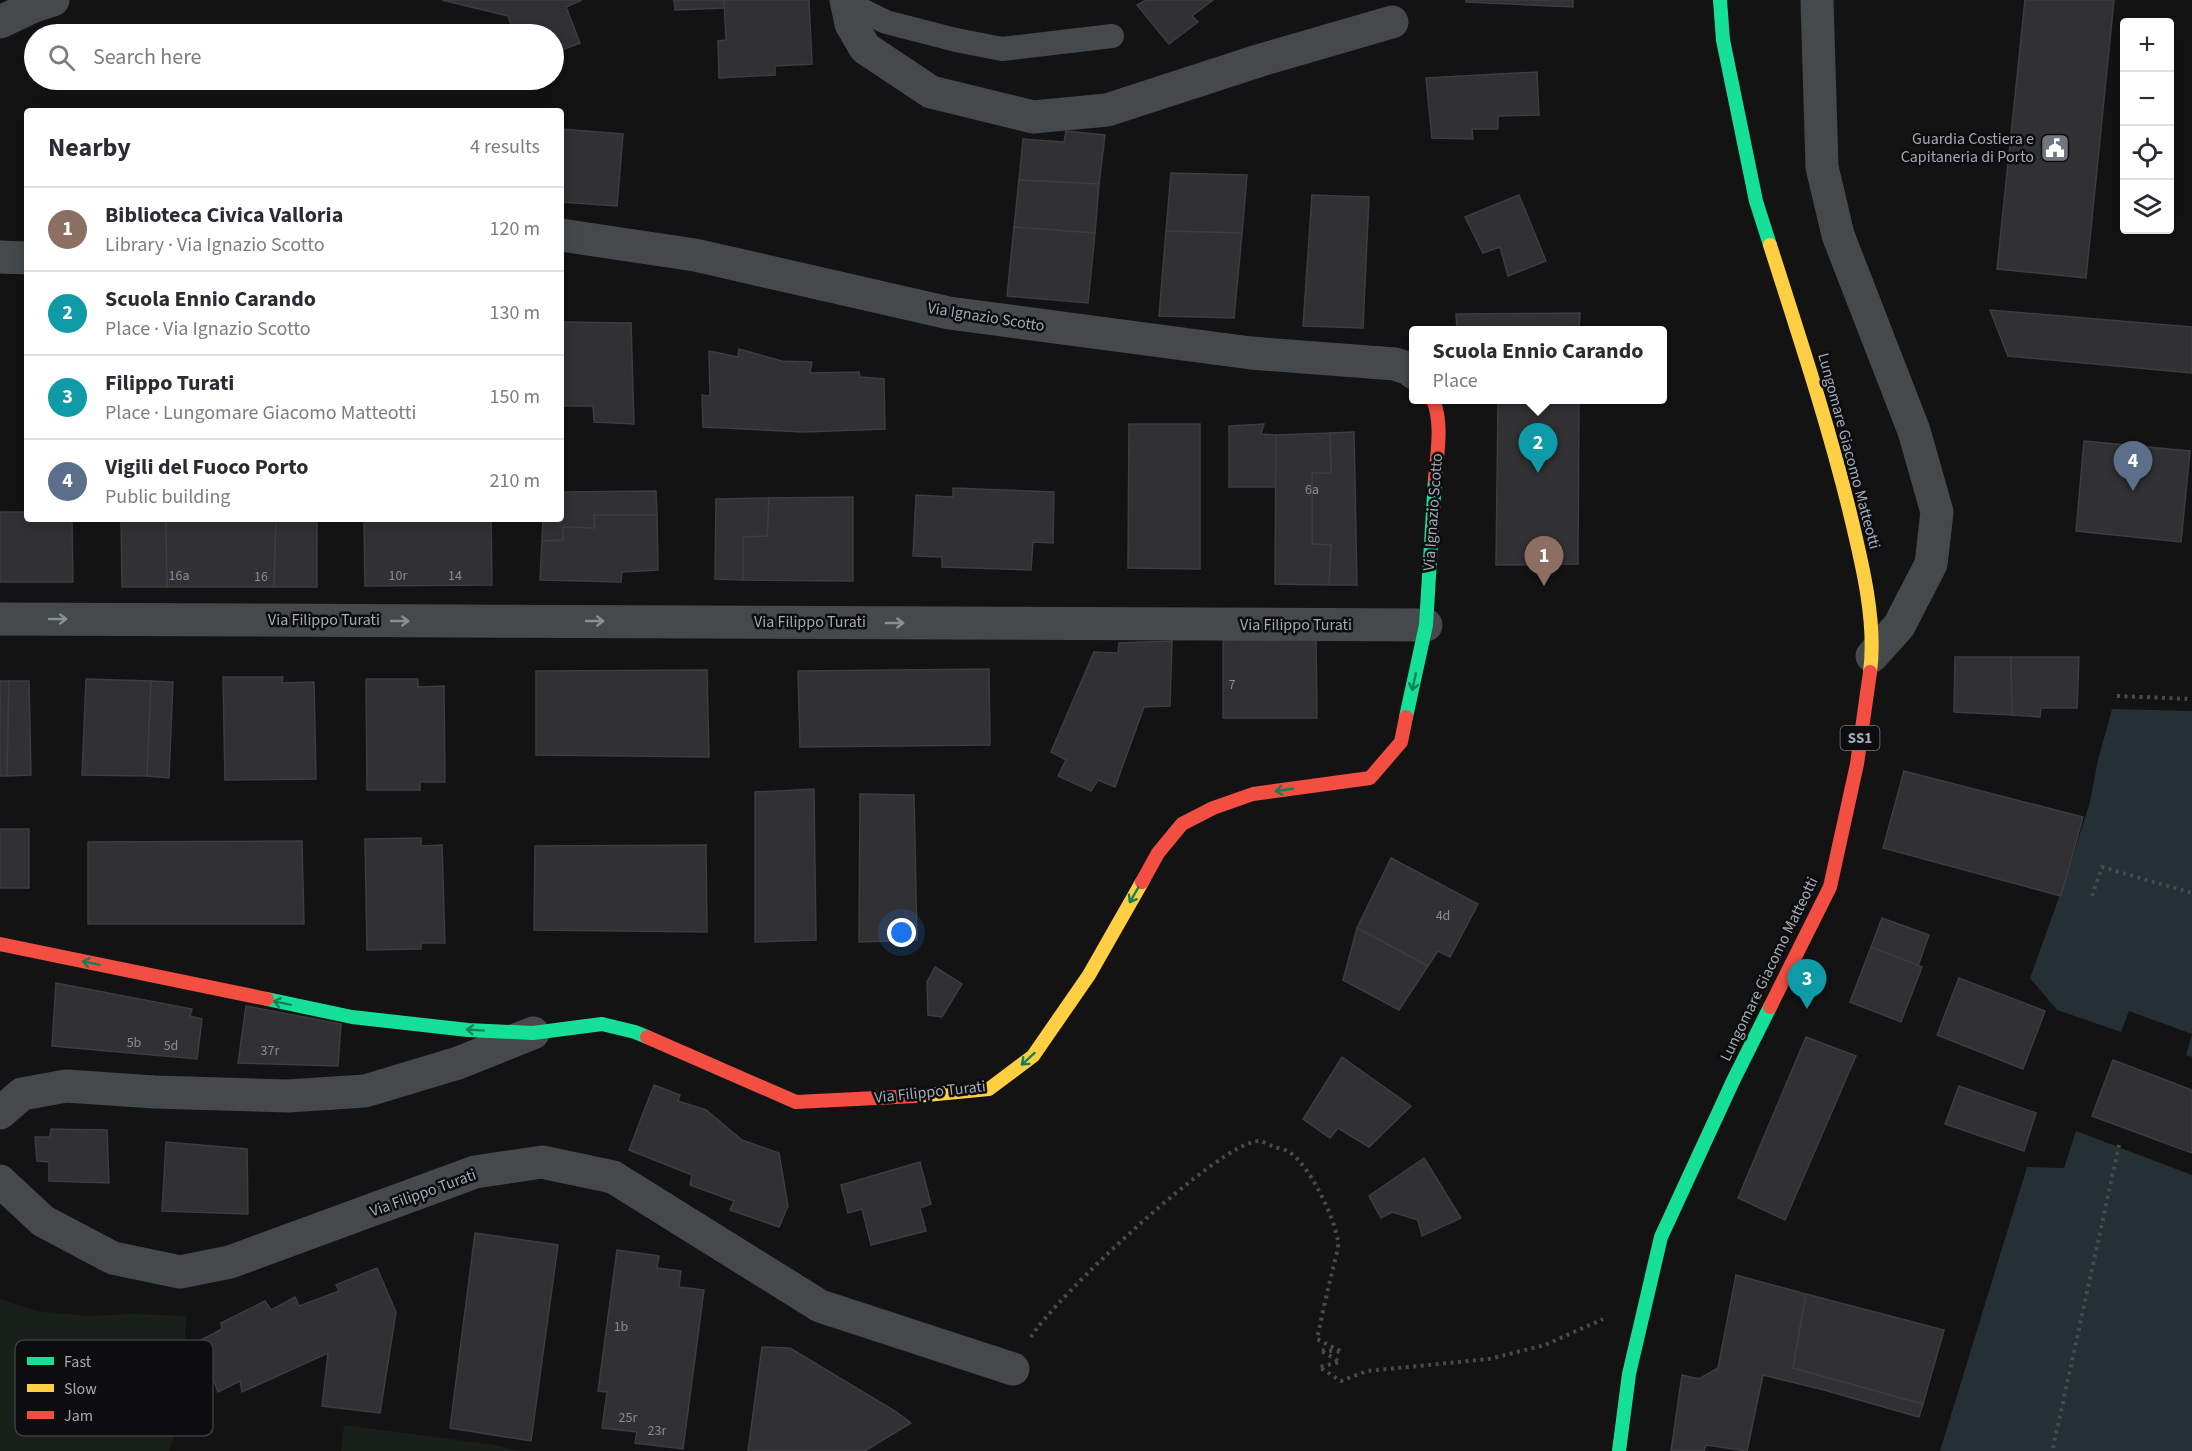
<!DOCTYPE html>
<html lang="en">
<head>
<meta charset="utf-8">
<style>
  :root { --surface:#fff; --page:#f2f2f3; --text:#2b2b33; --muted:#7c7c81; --line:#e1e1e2; --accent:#7c3aed }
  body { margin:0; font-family:"Source Sans 3",sans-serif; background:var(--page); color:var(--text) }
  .controls { position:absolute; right:18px; top:18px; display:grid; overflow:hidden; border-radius:6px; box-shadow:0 3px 15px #0003 }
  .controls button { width:54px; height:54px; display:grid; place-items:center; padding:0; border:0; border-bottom:2px solid var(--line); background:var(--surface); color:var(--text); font:30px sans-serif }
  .you { position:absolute; left:902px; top:933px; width:21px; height:21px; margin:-15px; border:4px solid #fff; border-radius:50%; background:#1a73e8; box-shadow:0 0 0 9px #1a73e833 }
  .badge { display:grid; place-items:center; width:39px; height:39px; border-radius:50%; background:var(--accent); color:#fff; font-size:20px; font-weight:700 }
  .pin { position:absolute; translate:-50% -50px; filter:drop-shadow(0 2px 3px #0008) }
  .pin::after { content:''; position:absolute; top:32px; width:21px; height:18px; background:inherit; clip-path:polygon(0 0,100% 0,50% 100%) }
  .popup { position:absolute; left:1409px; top:326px; width:258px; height:78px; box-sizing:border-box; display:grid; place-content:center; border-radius:6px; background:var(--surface); filter:drop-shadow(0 2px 4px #0005); font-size:20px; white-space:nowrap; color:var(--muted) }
  .popup b { font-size:22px; color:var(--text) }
  .popup::after { content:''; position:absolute; left:50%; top:100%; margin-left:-12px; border:12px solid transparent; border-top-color:var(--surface) }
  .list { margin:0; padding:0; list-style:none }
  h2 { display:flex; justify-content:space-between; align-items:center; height:78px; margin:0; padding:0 24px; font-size:26px }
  h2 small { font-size:20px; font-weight:400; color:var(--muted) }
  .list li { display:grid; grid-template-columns:39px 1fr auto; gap:18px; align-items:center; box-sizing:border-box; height:84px; padding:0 24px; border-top:2px solid var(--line) }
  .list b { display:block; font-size:22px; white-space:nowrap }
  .list p { margin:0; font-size:20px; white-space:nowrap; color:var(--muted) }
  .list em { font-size:20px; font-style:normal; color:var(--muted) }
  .icon { flex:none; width:33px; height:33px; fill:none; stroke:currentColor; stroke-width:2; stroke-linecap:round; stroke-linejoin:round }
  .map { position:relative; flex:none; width:2192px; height:1451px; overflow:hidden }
  .search { position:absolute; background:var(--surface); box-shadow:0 3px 15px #0003; left:24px; top:24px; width:540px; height:66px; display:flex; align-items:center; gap:15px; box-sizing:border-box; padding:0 21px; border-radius:33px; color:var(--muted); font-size:22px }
  .panel { position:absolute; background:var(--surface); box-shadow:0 3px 15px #0003; left:24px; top:108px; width:540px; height:414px; border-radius:6px }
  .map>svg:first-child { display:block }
  .green { fill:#192019 }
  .water { fill:#253035 }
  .building { fill:#313133; stroke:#3b3d40; stroke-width:1.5 }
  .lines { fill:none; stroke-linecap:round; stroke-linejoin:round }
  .path { stroke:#484a4d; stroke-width:4; stroke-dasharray:3 4.5; stroke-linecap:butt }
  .lane { stroke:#46494c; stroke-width:24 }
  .street { stroke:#46494c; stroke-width:33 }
  .fast { stroke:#16e098; stroke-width:14 }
  .slow { stroke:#ffcf43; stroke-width:14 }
  .jam { stroke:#f24e42; stroke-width:14 }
  .oneway { stroke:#868e96 }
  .oneway2 { stroke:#12815a }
  .labels { text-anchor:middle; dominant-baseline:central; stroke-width:5; stroke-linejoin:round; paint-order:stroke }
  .number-label { font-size:14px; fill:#868c95 }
  .shield { fill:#0d0d0f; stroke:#757c84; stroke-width:1.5 }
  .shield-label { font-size:15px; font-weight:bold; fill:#a2abb6 }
  .poi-label { font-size:16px; fill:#a2abb6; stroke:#0d0d0f; text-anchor:end }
  .street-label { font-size:16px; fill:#a2abb6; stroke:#0d0d0f }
  .key { fill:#0d0d0f; stroke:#3a3c41; stroke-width:1.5 }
  .key-label { font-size:16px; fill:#a2abb6 }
</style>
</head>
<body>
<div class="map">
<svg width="2192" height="1451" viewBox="0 0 2192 1451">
  <rect width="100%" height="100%" fill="#131313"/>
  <!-- green -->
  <g class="green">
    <polygon points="0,1299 36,1311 88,1316 133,1314 186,1316 181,1418 169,1451 0,1451"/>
    <polygon points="344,1425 495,1445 519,1451 341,1451"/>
  </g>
  <!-- water -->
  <g class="water">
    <polygon points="2112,709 2192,711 2192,1057 2186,1055 2192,1034 2129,1011 2121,1032 2057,1010 2030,978 2066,878 2090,802 2098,760"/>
    <polygon points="2076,1131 2192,1175 2192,1451 1940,1451 2027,1167 2064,1168"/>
  </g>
  <!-- building -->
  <g class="building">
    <polygon points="442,0 582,0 566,7 580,43 554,53 554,34 514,34 508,16"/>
    <polygon points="674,0 724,0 724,8 675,10"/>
    <polygon points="724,0 809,0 812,64 775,66 775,75 719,78 718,41 726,40"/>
    <polygon points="1146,0 1213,0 1192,16 1198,22 1169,44 1137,5"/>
    <polygon points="1466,0 1573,0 1573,7 1466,2"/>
    <polygon points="2025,0 2114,0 2086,278 1997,269"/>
    <polygon points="1537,72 1539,115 1498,116 1498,129 1472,129 1473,139 1432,138 1426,78"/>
    <polygon points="561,129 623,134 617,206 561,202"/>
    <polygon points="1066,131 1105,135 1099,184 1019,180 1023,139 1064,142"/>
    <polygon points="1171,173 1247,175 1242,233 1166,231"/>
    <polygon points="1019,180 1099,184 1095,233 1014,227"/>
    <polygon points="1312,195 1369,197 1363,328 1303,326"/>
    <polygon points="1519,195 1546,261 1508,276 1500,247 1483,253 1465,217"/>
    <polygon points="1014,227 1095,233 1088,303 1007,296"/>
    <polygon points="1166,231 1242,233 1234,318 1159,316"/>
    <polygon points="1990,310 2192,327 2192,373 2008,356"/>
    <polygon points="1580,313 1579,330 1457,330 1456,314"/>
    <polygon points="561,322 631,323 634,424 594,422 593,406 561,406"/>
    <polygon points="739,349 782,361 812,362 810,373 859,372 860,377 884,379 885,429 804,432 703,427 702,395 710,396 709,351 738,357"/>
    <polygon points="1498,400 1579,400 1578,564 1496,565"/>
    <polygon points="1129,424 1200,424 1200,569 1128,568"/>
    <polygon points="1264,424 1261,434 1276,435 1276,487 1229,487 1229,426"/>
    <polygon points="1354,432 1357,585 1329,585 1331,545 1312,544 1312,473 1331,473 1330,433"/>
    <polygon points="1330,433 1331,473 1312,473 1312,544 1331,545 1329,585 1275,584 1276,435"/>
    <polygon points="2084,441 2190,451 2181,542 2076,531"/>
    <polygon points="953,488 1054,492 1053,543 1033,542 1031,570 942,567 942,557 913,556 916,495 953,497"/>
    <polygon points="656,491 657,515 594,515 595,528 563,527 563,540 542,541 543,519 561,519 561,492"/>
    <polygon points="853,497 853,581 743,580 743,537 767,536 769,498"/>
    <polygon points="769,498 767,536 743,537 743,580 715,579 716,499"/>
    <polygon points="0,512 27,512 27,519 72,519 73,582 0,582"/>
    <polygon points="594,515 657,515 658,570 622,572 621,582 540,580 542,541 563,540 563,527 595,528"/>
    <polygon points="121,519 166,519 167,587 122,587"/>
    <polygon points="166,519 276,519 274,587 167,587"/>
    <polygon points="276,519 317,519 317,587 274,587"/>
    <polygon points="364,519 491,519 492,585 365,586"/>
    <polygon points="1316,634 1317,718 1223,718 1223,636"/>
    <polygon points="1172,641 1170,706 1144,707 1115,787 1098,780 1091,791 1058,776 1066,760 1051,752 1094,652 1118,653 1119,643"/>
    <polygon points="1955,657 2011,657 2012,715 1954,712"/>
    <polygon points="2011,657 2079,657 2077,708 2041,708 2040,717 2012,715"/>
    <polygon points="989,669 990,745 800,747 798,671"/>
    <polygon points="707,670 709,757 536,755 536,671"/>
    <polygon points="223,677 283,677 282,683 314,682 316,779 225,780"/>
    <polygon points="86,679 151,681 147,776 82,775"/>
    <polygon points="366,679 418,679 418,687 444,686 445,782 420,782 420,790 367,790"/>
    <polygon points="0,681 9,681 7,776 0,776"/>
    <polygon points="9,681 29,681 31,775 7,776"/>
    <polygon points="151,681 173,682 169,778 147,776"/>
    <polygon points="1904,771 2083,817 2061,896 1883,848"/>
    <polygon points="814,789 816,940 755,942 755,792"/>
    <polygon points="860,794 914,795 917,940 859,942"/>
    <rect x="0" y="829" width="29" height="59"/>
    <polygon points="421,838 421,846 442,845 445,943 421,943 421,949 367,950 365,839"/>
    <polygon points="302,841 304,924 88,924 88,842"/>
    <polygon points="706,845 707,932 534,930 535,846"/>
    <polygon points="1391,858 1478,904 1450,957 1438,951 1428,966 1357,928"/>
    <polygon points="1882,918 1929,935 1918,966 1871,947"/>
    <polygon points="1357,928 1428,966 1399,1010 1343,980"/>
    <polygon points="1871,947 1922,967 1901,1022 1850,1002"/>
    <polygon points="935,967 962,984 942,1017 928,1015 927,982"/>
    <polygon points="1959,978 2045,1011 2023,1069 1937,1035"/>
    <polygon points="56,983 192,1009 190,1016 202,1019 197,1059 52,1046"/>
    <polygon points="246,1006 341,1024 338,1066 238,1063"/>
    <polygon points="1806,1037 1856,1056 1785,1220 1738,1198"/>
    <polygon points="1342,1057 1411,1106 1369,1147 1338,1128 1330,1138 1303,1119"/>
    <polygon points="2113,1060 2192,1090 2192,1153 2092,1116"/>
    <polygon points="654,1085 680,1095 678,1101 706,1110 742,1140 779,1153 788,1206 779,1227 730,1210 734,1201 690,1185 692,1175 629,1150"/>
    <polygon points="1959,1086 2036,1113 2024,1151 1945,1124"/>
    <polygon points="51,1129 107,1130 109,1183 49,1181 49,1162 37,1161 35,1137 50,1137"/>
    <polygon points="166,1142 247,1149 248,1214 162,1211"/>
    <polygon points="1424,1158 1461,1218 1422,1236 1418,1220 1392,1212 1381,1218 1369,1196"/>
    <polygon points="920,1162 931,1204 920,1208 926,1231 871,1245 862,1209 848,1213 841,1185"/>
    <polygon points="475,1233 558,1245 531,1441 450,1428"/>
    <polygon points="617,1250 659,1256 657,1268 681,1271 679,1287 704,1290 683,1449 635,1443 637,1432 602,1428 607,1392 598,1391"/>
    <polygon points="377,1268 396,1312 380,1413 322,1406 328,1353 242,1392 240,1381 218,1392 199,1341 222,1329 221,1323 265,1301 271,1310 295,1297 299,1306 339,1291 336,1285"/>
    <polygon points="1736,1275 1806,1294 1793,1368 1923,1404 1919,1417 1824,1390 1763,1375 1747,1451 1706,1445 1704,1451 1671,1451 1682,1375 1699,1379 1718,1368"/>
    <polygon points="1806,1294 1944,1330 1923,1404 1793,1368"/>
    <polygon points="762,1347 790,1348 895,1411 911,1423 865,1451 748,1451"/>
  </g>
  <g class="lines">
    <!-- path -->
    <g class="path">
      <polyline points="2117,696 2192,699"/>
      <polyline points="2092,896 2102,867 2192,893"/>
      <path d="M1031,1337c21,-36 189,-196 228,-196 3,0 9,3 13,5 5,2 12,3 17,6 20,12 46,66 49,90 1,8 -4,19 -5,27 -6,23 -11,47 -16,70l25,13 -22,-2 20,12 -21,5 22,14 26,-10 122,-12 56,-14 58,-26"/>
      <polyline points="2053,1448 2119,1145"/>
    </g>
    <!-- lane -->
    <polyline class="lane" points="847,3 886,22 956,40 1002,49 1112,36"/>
    <!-- street -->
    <g class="street">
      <polyline points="846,0 851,24 865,48 931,92 1033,117 1107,110 1261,60 1392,22"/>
      <polyline points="1817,0 1822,167 1838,235 1914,431 1937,512 1931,564 1899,626 1872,656"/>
      <polyline points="0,22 34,6 53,0"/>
      <polyline points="561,235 695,255 949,313 1251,353 1395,364 1410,369 1414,373"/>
      <polyline points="0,257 27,258"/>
      <polyline points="0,619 1426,625"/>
      <polyline points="0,1113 22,1094 66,1086 154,1092 288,1096 365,1091 458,1063 533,1033"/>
      <polyline points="0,1181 43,1221 113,1258 180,1272 230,1262 475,1172 542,1162 613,1177 820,1306 1013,1369"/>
    </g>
    <!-- fast -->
    <g class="fast">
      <polyline points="1720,0 1723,40 1756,201 1770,245"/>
      <polyline points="1406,717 1426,625 1435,479"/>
      <polyline points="267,999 352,1017 468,1030 533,1033 602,1024 635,1032 647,1037"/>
      <polyline points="1619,1451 1629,1374 1661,1237 1733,1081 1770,1007"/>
    </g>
    <!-- slow -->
    <g class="slow">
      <path d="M1770,245c28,88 57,175 79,264 12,50 28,112 21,163"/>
      <polyline points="916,1096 989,1089 1033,1056 1089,975 1142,882"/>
    </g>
    <!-- jam -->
    <g class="jam">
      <path d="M1433,400c10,23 4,54 2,79"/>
      <polyline points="1142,882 1158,853 1182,824 1213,808 1253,794 1370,778 1401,742 1406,717"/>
      <polyline points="0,944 267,999"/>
      <polyline points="1770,1007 1830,887 1857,764 1870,672"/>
      <polyline points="647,1037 796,1102 916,1096"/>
    </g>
  </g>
  <!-- one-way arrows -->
  <defs><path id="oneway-shaft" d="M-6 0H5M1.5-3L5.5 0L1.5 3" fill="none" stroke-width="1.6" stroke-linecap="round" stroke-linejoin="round" transform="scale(1.5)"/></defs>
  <g class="oneway">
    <use href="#oneway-shaft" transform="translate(58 619)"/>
    <use href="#oneway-shaft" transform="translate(400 621)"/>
    <use href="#oneway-shaft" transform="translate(595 621)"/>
    <use href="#oneway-shaft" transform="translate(895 623)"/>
  </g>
  <g class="oneway2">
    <use href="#oneway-shaft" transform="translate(1414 682) rotate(102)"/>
    <use href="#oneway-shaft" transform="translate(1284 790) rotate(172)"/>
    <use href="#oneway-shaft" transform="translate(1134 895) rotate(120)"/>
    <use href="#oneway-shaft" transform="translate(91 963) rotate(-168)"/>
    <use href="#oneway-shaft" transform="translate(282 1003) rotate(-168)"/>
    <use href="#oneway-shaft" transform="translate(475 1030) rotate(-176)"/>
    <use href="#oneway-shaft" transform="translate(1028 1059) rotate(138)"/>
  </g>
  <!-- icons -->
  <defs>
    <g id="civic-square" transform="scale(1.5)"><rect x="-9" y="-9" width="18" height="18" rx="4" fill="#70767d" stroke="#0d0d0f"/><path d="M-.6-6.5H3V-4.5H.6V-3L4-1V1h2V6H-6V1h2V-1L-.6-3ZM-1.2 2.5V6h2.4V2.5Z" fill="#fff"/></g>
  </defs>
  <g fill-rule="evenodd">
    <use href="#civic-square" x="2055" y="148"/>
  </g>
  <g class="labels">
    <!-- number labels -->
    <g class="number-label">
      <text x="1312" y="490">6a</text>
      <text x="179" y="576">16a</text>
      <text x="398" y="576">10r</text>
      <text x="455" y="576">14</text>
      <text x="261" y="577">16</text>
      <text x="1232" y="685">7</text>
      <text x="1443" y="916">4d</text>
      <text x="134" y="1043">5b</text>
      <text x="171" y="1046">5d</text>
      <text x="270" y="1051">37r</text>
      <text x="621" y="1327">1b</text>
      <text x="628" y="1418">25r</text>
      <text x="657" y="1431">23r</text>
    </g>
    <!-- shield labels -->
    <rect class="shield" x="1840.5" y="726" width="39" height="24" rx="4.5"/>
    <g class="shield-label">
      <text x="1860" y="738">SS1</text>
    </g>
    <!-- poi labels -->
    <g class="poi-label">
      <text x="2034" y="139">Guardia Costiera e<tspan x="2034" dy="18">Capitaneria di Porto</tspan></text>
    </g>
    <!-- street labels -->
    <g class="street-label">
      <text transform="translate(986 317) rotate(9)">Via Ignazio Scotto</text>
      <text transform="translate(1849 451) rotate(75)">Lungomare Giacomo Matteotti</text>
      <text transform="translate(1433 512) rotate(-86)">Via Ignazio Scotto</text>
      <text x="324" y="620">Via Filippo Turati</text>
      <text x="810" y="622">Via Filippo Turati</text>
      <text x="1296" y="625">Via Filippo Turati</text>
      <text transform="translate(1769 969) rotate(-64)">Lungomare Giacomo Matteotti</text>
      <text transform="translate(930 1092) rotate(-6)">Via Filippo Turati</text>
      <text transform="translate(423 1193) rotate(-20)">Via Filippo Turati</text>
    </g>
  </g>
  <!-- legend -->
  <rect x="15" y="1340" width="198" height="96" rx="9" class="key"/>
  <rect x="27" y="1357" width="27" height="8" fill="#16e098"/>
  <rect x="27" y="1384" width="27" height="8" fill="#ffcf43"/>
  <rect x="27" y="1411" width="27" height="8" fill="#f24e42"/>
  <g class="key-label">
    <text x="64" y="1367">Fast</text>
    <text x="64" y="1394">Slow</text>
    <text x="64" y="1421">Jam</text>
  </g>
</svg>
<div class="controls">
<button>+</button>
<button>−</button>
<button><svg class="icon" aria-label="locate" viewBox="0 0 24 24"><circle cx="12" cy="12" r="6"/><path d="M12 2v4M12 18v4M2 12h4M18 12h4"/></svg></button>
<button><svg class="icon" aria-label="layers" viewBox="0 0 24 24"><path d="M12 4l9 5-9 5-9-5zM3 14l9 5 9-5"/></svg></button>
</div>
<div class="you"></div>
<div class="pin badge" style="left:1544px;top:586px;background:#8d6e63">1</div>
<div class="pin badge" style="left:1538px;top:473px;background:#0f9aa8">2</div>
<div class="popup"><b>Scuola Ennio Carando</b>Place</div>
<div class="pin badge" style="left:1807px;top:1009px;background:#0f9aa8">3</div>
<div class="pin badge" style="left:2133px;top:491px;background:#5c6f8a">4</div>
<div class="search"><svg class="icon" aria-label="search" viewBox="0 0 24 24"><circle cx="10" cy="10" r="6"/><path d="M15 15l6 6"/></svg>Search here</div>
<section class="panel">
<h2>Nearby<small>4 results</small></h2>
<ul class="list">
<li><span class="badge" style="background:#8d6e63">1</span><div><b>Biblioteca Civica Valloria</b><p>Library · Via Ignazio Scotto</p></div><em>120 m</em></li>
<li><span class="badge" style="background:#0f9aa8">2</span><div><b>Scuola Ennio Carando</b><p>Place · Via Ignazio Scotto</p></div><em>130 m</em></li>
<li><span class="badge" style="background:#0f9aa8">3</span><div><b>Filippo Turati</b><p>Place · Lungomare Giacomo Matteotti</p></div><em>150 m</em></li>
<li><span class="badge" style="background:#5c6f8a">4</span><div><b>Vigili del Fuoco Porto</b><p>Public building</p></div><em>210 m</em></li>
</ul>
</section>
</div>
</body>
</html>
